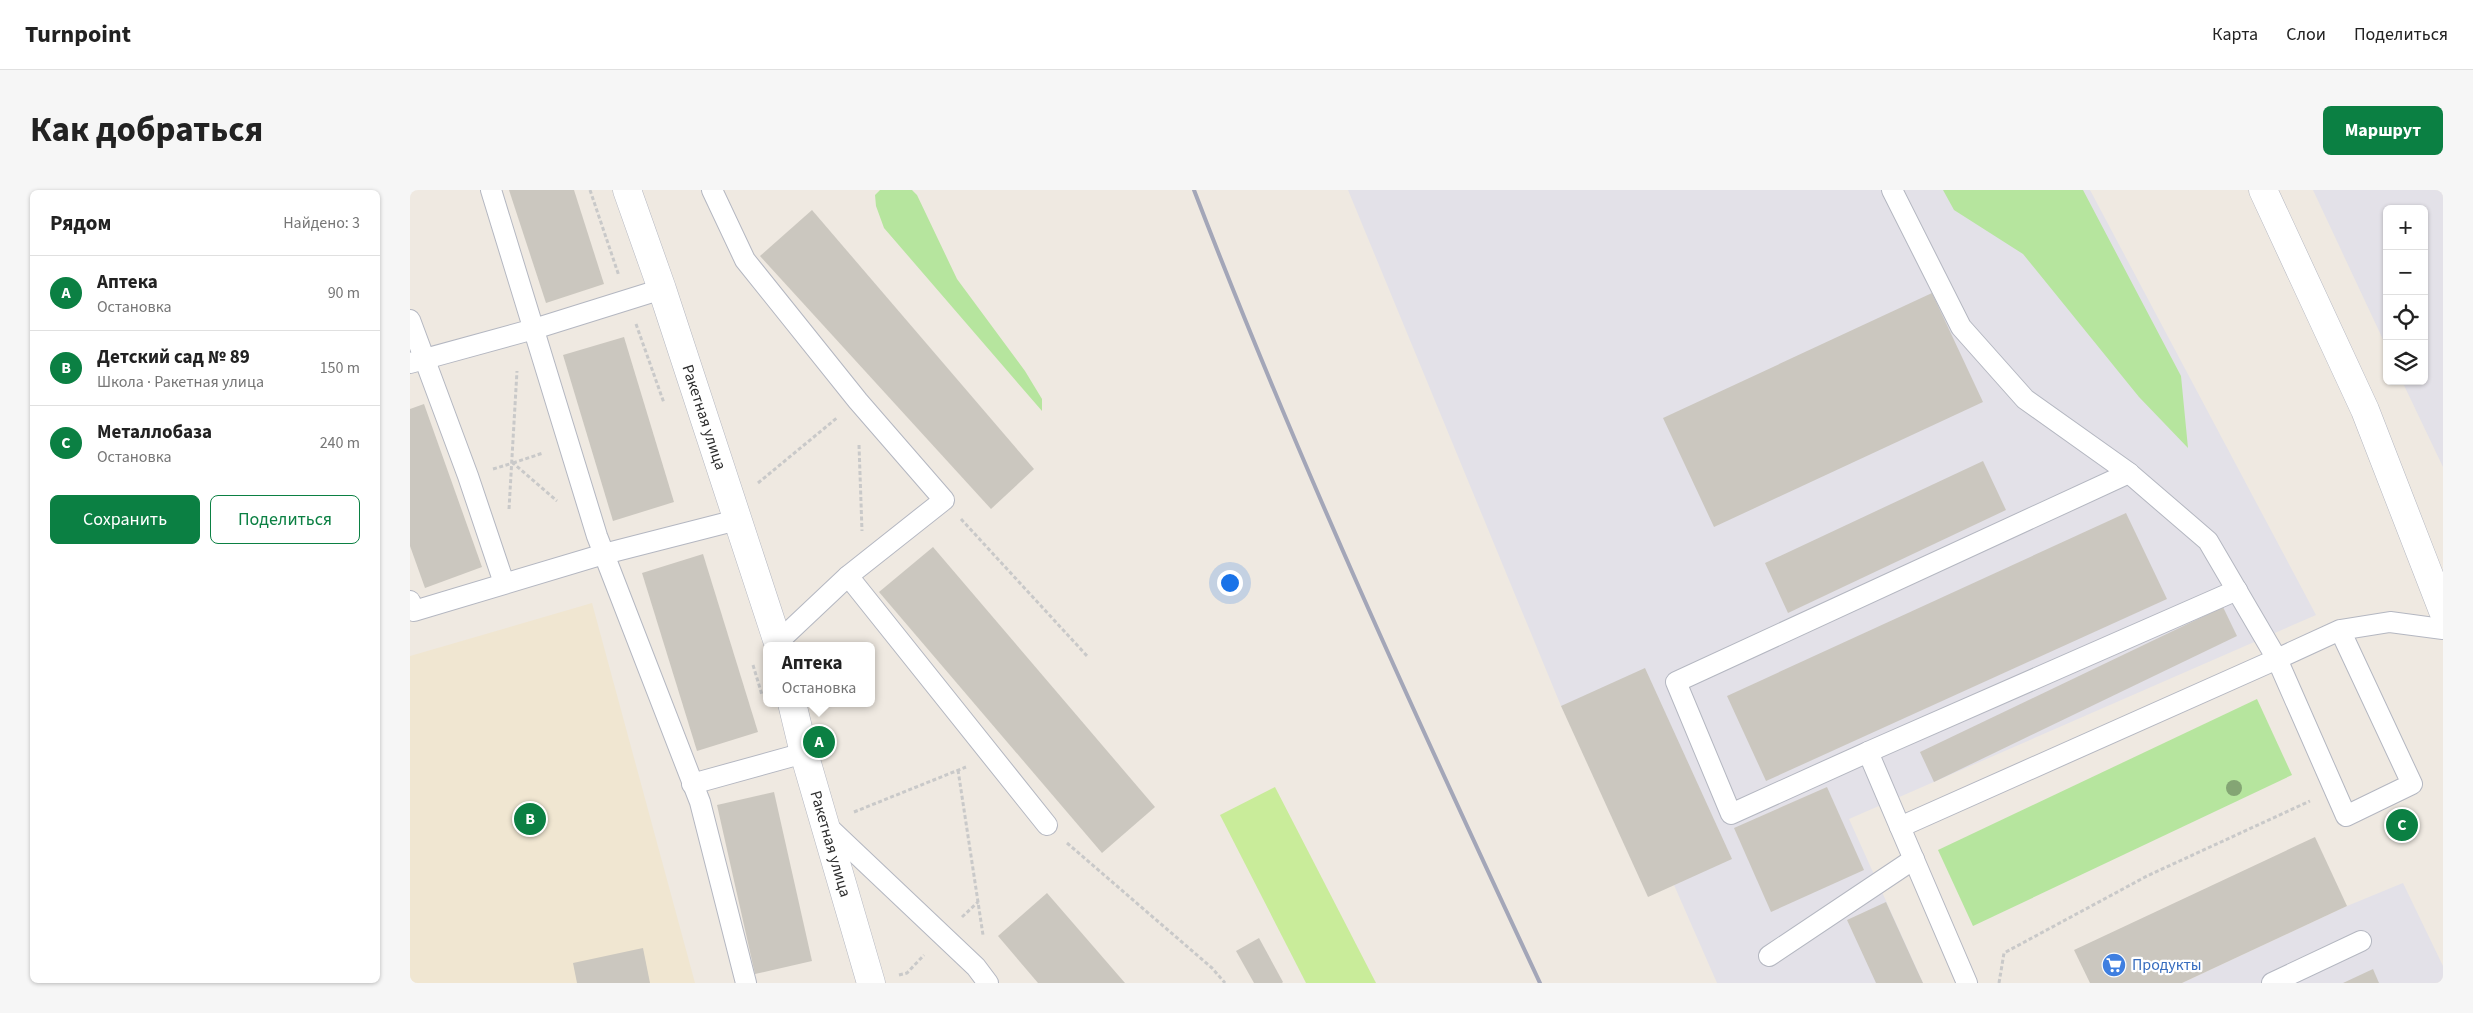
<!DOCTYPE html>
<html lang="ru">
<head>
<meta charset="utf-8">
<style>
  :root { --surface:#fff; --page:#f6f6f6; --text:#222; --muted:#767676; --line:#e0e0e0; --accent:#0b8043 }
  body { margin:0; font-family:"Source Sans 3",sans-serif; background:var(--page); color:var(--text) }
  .controls { position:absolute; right:15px; top:15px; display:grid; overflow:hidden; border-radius:8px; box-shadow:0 1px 4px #0004 }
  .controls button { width:45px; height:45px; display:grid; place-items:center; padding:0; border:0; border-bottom:1px solid var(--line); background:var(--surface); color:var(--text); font:25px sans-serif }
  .you { position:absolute; left:819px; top:392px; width:18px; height:18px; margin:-12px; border:4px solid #fff; border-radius:50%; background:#1a73e8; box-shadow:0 0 0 8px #1a73e833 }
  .badge { display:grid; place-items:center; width:32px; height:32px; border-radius:50%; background:var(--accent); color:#fff; font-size:16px; font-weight:700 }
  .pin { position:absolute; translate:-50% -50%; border:2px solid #fff; box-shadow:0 1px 5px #0006 }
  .popup { position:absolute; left:353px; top:452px; width:112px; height:65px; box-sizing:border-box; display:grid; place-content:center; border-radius:8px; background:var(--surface); filter:drop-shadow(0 1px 4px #0005); font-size:16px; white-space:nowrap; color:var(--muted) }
  .popup b { font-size:19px; color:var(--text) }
  .popup::after { content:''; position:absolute; left:50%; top:100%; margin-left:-10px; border:10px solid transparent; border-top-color:var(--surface) }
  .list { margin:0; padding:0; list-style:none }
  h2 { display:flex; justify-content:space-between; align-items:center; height:65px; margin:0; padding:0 20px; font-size:21px }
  h2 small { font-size:16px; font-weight:400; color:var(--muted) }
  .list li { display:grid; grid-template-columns:32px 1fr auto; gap:15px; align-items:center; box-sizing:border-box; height:75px; padding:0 20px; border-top:1px solid var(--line) }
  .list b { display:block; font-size:19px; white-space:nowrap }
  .list p { margin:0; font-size:16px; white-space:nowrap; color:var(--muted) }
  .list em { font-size:16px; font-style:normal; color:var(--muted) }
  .actions { display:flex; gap:10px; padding:15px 20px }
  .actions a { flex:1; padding:11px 0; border:1px solid var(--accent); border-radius:8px; text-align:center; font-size:18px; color:var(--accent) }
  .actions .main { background:var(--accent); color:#fff }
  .icon { flex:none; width:28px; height:28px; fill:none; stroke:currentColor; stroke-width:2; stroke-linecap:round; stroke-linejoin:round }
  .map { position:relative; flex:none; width:2033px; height:793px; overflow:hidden; border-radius:8px }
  header { display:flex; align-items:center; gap:30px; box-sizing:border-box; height:70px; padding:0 25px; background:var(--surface); border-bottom:1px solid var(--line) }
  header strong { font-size:24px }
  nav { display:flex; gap:28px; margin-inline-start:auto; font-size:18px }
  .intro { display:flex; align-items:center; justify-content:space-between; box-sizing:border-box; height:120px; padding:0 30px }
  h1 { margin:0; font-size:35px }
  .button { padding:12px 22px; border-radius:8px; background:var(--accent); color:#fff; font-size:18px; font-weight:700 }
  main { display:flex; gap:30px; padding:0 30px }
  aside { flex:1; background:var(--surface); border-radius:8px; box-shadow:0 1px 4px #0004 }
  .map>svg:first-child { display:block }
  .industrial { fill:#e3e1e8 }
  .education { fill:#f0e6d1 }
  .green { fill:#b6e59e }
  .pitch { fill:#c9ec9a }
  .building { fill:#cbc7bf }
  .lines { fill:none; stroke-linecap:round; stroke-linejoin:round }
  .service-casing { stroke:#b4b7c1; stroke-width:22 }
  .minor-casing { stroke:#b4b7c1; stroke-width:29 }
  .path { stroke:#c9c9c9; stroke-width:3; stroke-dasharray:4 2.5; stroke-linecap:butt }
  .service { stroke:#fff; stroke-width:20 }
  .minor { stroke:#fff; stroke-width:28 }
  .rail { stroke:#a3a6b8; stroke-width:4 }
  .tree { fill:#84a574 }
  .labels { text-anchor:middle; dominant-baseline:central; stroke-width:4.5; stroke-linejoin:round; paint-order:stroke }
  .street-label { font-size:16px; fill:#2e2e2e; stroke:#fff }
  .shop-label { font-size:16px; fill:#366cbe; stroke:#fff; text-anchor:start }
</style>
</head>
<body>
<header>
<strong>Turnpoint</strong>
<nav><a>Карта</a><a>Слои</a><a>Поделиться</a></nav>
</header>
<div class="intro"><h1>Как добраться</h1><a class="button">Маршрут</a></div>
<main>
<aside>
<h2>Рядом<small>Найдено: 3</small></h2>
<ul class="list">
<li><span class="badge">A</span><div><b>Аптека</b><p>Остановка</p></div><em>90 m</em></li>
<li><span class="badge">B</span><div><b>Детский сад № 89</b><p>Школа · Ракетная улица</p></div><em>150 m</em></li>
<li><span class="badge">C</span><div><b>Металлобаза</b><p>Остановка</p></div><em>240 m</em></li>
</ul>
<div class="actions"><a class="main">Сохранить</a><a>Поделиться</a></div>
</aside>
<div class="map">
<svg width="2033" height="793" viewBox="0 0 2033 793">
  <rect width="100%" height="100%" fill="#efe9e1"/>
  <!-- industrial -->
  <g class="industrial">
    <polygon points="938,0 1680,0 1906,425 1439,629 1513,793 1307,793 1264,695 1151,516"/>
    <polygon points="1903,0 2033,0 2033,277 1992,191 2014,191 2014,19 1977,19 1977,158"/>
    <polygon points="1993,693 2033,776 2033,793 1772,793 1937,716"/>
  </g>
  <!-- education -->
  <polygon class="education" points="182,413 285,793 0,793 0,466"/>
  <!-- green -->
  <g class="green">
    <polygon points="470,0 502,0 507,5 547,89 615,181 632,209 632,221 474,38 466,16 465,5"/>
    <polygon points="1533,0 1673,0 1771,186 1778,258 1729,207 1613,64 1544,20"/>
    <polygon points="1847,509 1882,585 1563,736 1528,660"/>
  </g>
  <!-- pitch -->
  <polygon class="pitch" points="865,597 966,793 896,793 810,625"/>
  <!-- building -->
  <g class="building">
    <polygon points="99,0 164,0 194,94 136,113"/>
    <polygon points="402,20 624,279 581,319 350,66"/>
    <polygon points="1522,103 1573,212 1304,337 1253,228"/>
    <polygon points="214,147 264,312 203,331 153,165"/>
    <polygon points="14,214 72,377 15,398 0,356 0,219"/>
    <polygon points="1573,271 1596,320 1378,423 1355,373"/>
    <polygon points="1716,323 1757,409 1356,591 1317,506"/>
    <polygon points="523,357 745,617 692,663 469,402"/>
    <polygon points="293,364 348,542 287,561 232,383"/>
    <polygon points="1813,417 1827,446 1524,592 1510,562"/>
    <polygon points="1235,478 1322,669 1238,707 1151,516"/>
    <polygon points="1417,597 1454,680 1361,722 1324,638"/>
    <polygon points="364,602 402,771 345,784 307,615"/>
    <polygon points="1905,647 1937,716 1772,793 1680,793 1664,760"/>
    <polygon points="637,703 715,793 628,793 588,746"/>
    <polygon points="1476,712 1506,778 1513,793 1466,793 1437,730"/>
    <polygon points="849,748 873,792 872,793 844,793 826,761"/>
    <polygon points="233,758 240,793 167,793 163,773"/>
    <polygon points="1963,779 1969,793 1933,793"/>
  </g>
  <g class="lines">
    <!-- service casing -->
    <g class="service-casing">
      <g id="service">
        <polyline points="81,0 187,346 290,612 336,793"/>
        <polyline points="302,0 335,70 448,211 534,310 438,386 637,635"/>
        <polyline points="1482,0 1551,137 1615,209 1719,283 1798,351 1867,469 1490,637 1557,793"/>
        <polyline points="0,130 58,286 94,393"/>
        <polyline points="0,173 124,139 252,99"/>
        <polyline points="0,411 4,421 194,364 327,330"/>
        <polyline points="1930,440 2002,594 1936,626 1867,469 1930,440 1980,432 2033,439"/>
        <polyline points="368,452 438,386"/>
        <polyline points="1458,562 1827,400"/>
        <polyline points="282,594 394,563"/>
        <polyline points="415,634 566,777 578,793"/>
        <polyline points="1490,637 1458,562 1321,624 1266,492 1719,283"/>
        <polyline points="1359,766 1504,669"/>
        <polyline points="1862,793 1951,751"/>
      </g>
    </g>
    <!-- minor casing -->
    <g class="minor-casing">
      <g id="minor">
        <path id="s1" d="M217,0l35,99 117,357"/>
        <polyline points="1853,0 1955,220 2033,421"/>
        <path id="s2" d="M382,513l12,50 67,230"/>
      </g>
    </g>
    <!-- path -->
    <g class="path">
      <polyline points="180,0 209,86"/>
      <polyline points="226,134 254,213"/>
      <polyline points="449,255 452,341"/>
      <polyline points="103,273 133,263"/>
      <polyline points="83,279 103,273 147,311"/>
      <polyline points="348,293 428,227"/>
      <polyline points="99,319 107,181"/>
      <polyline points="551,329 678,467"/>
      <polyline points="343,475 352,505"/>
      <polyline points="548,580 573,745"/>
      <polyline points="444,622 556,577"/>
      <polyline points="657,653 802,778 815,793"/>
      <polyline points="552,727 568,712"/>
      <polyline points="489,785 497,783 514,765"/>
      <polyline points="1589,793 1594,763 1737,686 1900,611"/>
    </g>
    <!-- service -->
    <use href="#service" class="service"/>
    <!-- minor -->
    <use href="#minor" class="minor"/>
    <!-- rail -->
    <path class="rail" d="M784,0c103,269 224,532 346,793"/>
  </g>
  <!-- trees -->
  <circle class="tree" cx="1824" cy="598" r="8"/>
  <!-- icons -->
  <defs>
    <g id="supermarket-disc" transform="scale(1.25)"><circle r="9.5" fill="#3f7fe0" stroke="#fff"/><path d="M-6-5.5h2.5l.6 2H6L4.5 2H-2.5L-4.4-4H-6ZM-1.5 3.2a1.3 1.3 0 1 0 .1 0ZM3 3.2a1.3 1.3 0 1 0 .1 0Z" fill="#fff"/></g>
  </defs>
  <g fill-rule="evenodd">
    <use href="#supermarket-disc" x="1704" y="775"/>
  </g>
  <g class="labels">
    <!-- street labels -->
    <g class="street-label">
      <text stroke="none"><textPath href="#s1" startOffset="240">Ракетная улица</textPath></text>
      <text stroke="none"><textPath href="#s2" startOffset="146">Ракетная улица</textPath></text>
    </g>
    <!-- shop labels -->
    <g class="shop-label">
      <text x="1722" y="775">Продукты</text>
    </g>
  </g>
</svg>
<div class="controls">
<button>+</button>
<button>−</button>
<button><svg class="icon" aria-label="locate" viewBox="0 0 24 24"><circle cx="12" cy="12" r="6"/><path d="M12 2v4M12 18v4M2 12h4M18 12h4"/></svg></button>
<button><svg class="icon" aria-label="layers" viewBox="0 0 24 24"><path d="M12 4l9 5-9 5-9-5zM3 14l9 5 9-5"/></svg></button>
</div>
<div class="you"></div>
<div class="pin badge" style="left:409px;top:552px">A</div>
<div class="popup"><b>Аптека</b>Остановка</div>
<div class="pin badge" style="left:120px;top:629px">B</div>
<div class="pin badge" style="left:1992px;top:635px">C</div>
</div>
</main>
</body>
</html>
